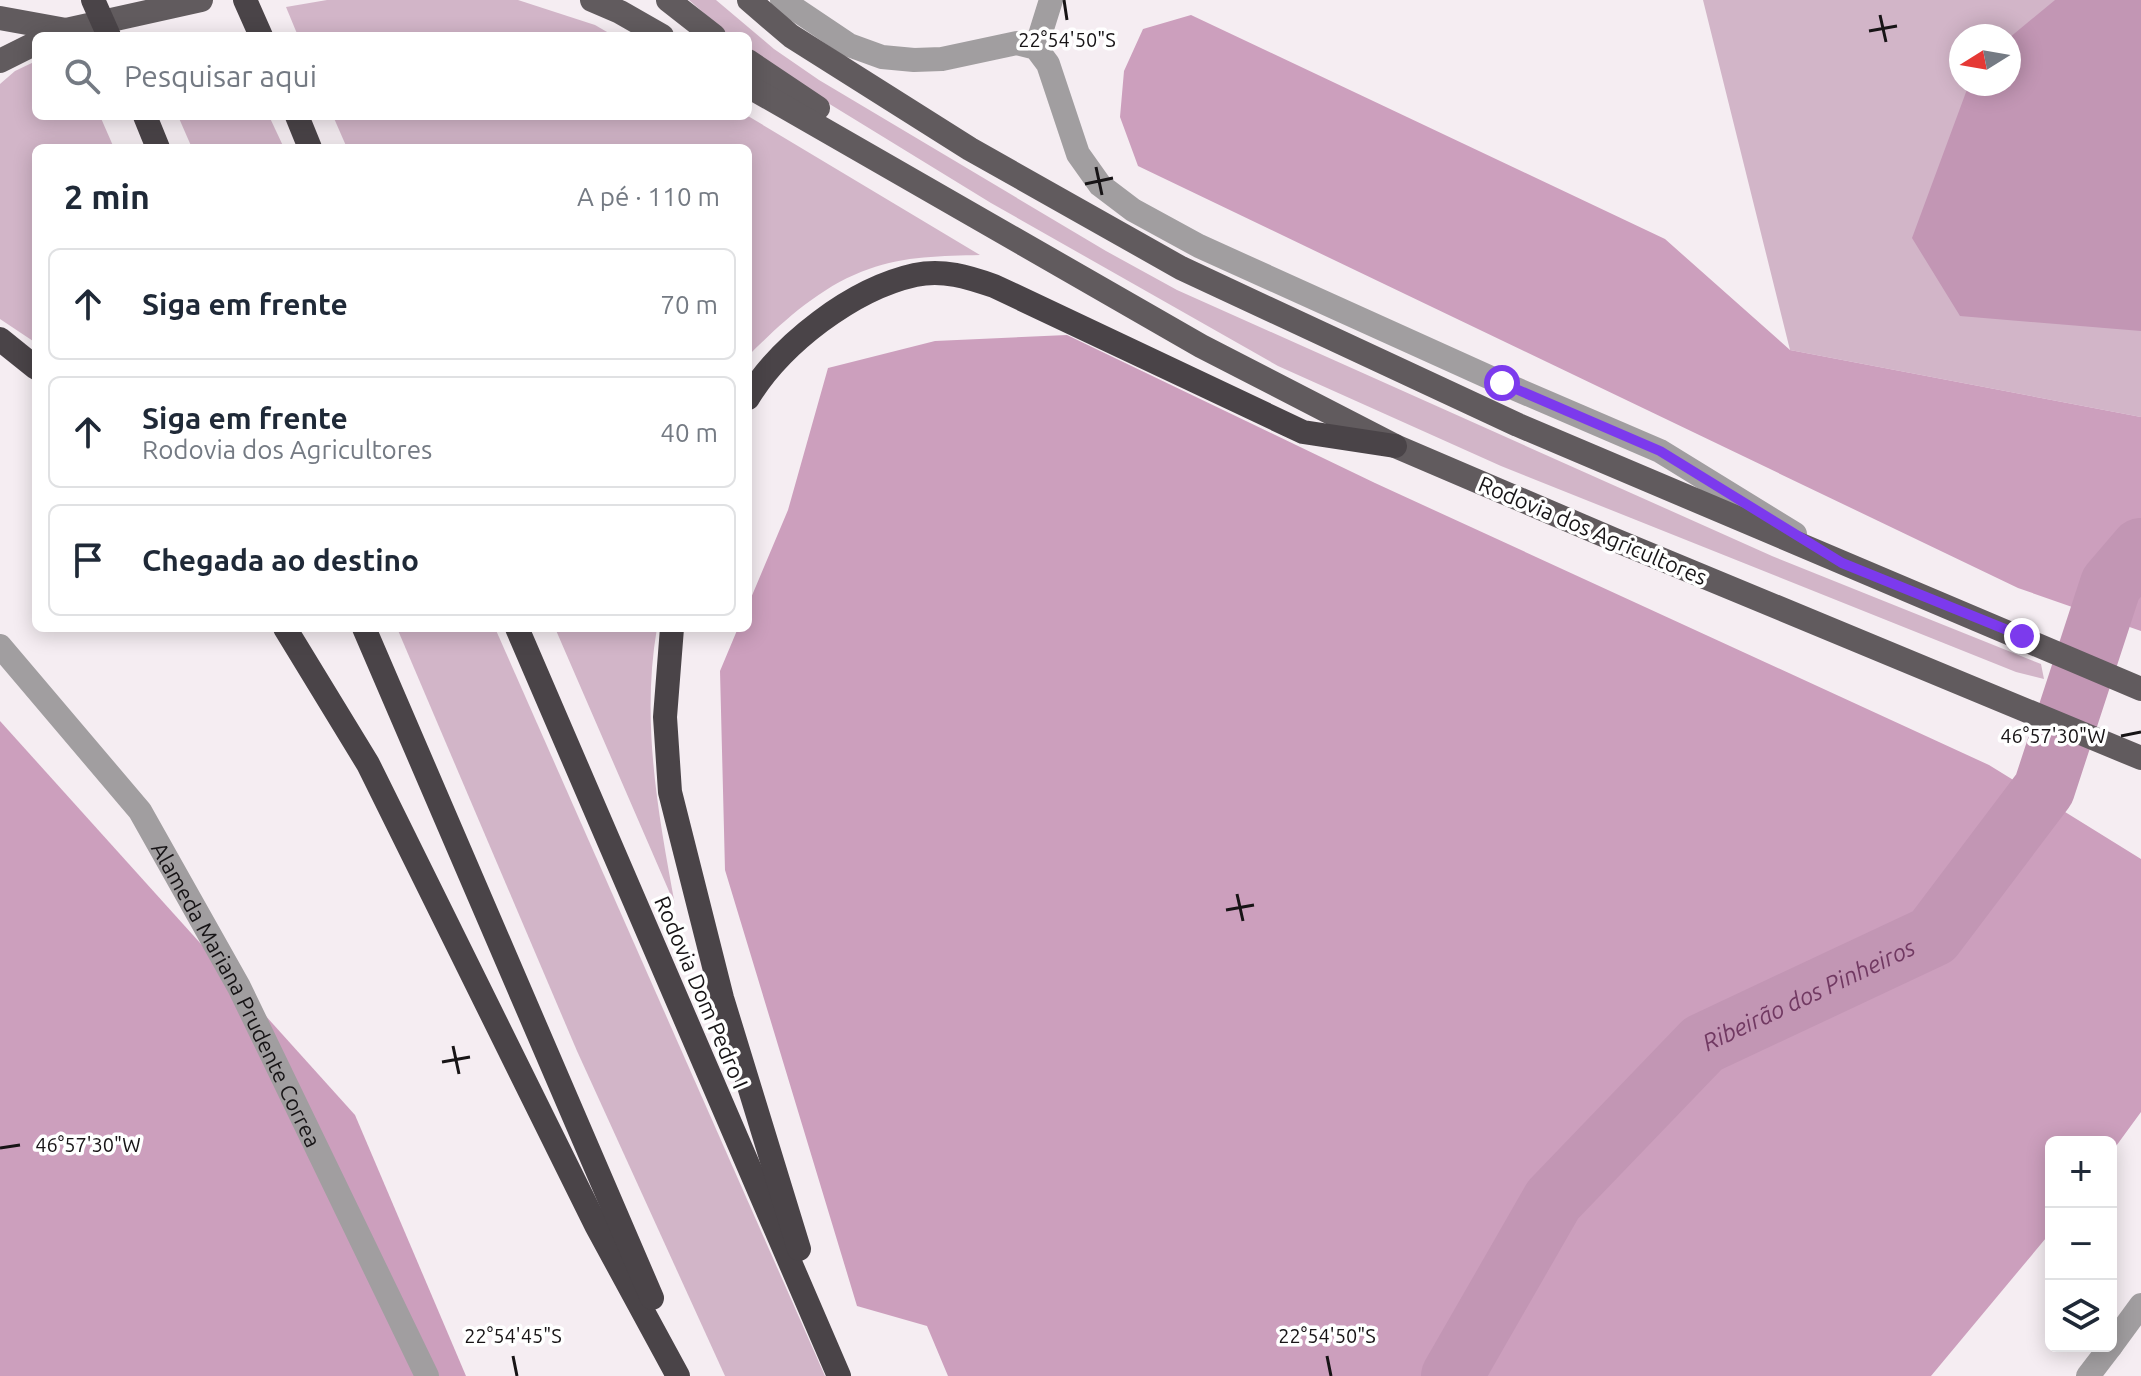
<!DOCTYPE html>
<html lang="pt">
<head>
<meta charset="utf-8">
<style>
  :root { --surface:#fff; --page:#f6f6f7; --text:#1f2937; --muted:#747a83; --line:#e0e1e3 }
  body { margin:0; font-family:Ubuntu,sans-serif; background:var(--page); color:var(--text) }
  .controls { position:absolute; right:24px; bottom:24px; display:grid; overflow:hidden; border-radius:12px; box-shadow:0 4px 20px #0003 }
  .controls button { width:72px; height:72px; display:grid; place-items:center; padding:0; border:0; border-bottom:2px solid var(--line); background:var(--surface); color:var(--text); font:40px sans-serif }
  .compass { position:absolute; left:1949px; top:24px; width:72px; height:72px; border-radius:50%; background:var(--surface); box-shadow:0 4px 20px #0003; rotate:259deg }
  .stop { position:absolute; width:24px; height:24px; margin:-18px; border:6px solid #7c3aed; border-radius:50%; background:#fff }
  .stop.end { background:#7c3aed; border-color:#fff; box-shadow:0 2px 8px #0008 }
  .list { margin:0; padding:0; list-style:none }
  h2 { display:flex; justify-content:space-between; align-items:center; height:104px; margin:0; padding:0 32px; font-size:34px }
  h2 small { font-size:26px; font-weight:400; color:var(--muted) }
  .list li { display:grid; grid-template-columns:52px 1fr auto; gap:24px; align-items:center; box-sizing:border-box; height:112px; margin:0 16px 16px; padding:0 16px; border:2px solid var(--line); border-radius:12px }
  .list b { display:block; font-size:30px; white-space:nowrap }
  .list p { margin:0; font-size:26px; white-space:nowrap; color:var(--muted) }
  .list em { font-size:26px; font-style:normal; color:var(--muted) }
  .icon { flex:none; width:44px; height:44px; fill:none; stroke:currentColor; stroke-width:2; stroke-linecap:round; stroke-linejoin:round }
  .map { position:relative; flex:none; width:2141px; height:1376px; overflow:hidden }
  .search { position:absolute; background:var(--surface); box-shadow:0 4px 20px #0003; left:32px; top:32px; width:720px; height:88px; display:flex; align-items:center; gap:20px; box-sizing:border-box; padding:0 28px; border-radius:12px; color:var(--muted); font-size:30px }
  .panel { position:absolute; background:var(--surface); box-shadow:0 4px 20px #0003; left:32px; top:144px; width:720px; height:488px; border-radius:12px }
  .map>svg:first-child { display:block }
  .green { fill:#d2b5c8; fill-rule:evenodd }
  .forest { fill:#cc9fbd }
  .water { fill:#c296b4 }
  .lines { fill:none; stroke-linecap:round; stroke-linejoin:round }
  .river { stroke:#c296b4; stroke-width:62 }
  .street { stroke:#a19ea0; stroke-width:24 }
  .primary { stroke:#615b5e; stroke-width:24 }
  .highway { stroke:#4a4448; stroke-width:24 }
  .highway-bridge { stroke:#4a4448; stroke-width:24 }
  .route { stroke:#7c3aed; stroke-width:10 }
  .ticks { fill:none; stroke:#171416; stroke-width:3 }
  .labels { text-anchor:middle; dominant-baseline:central; stroke-width:7; stroke-linejoin:round; paint-order:stroke }
  .street-label { font-size:22px; fill:#171416; stroke:#fff }
  .water-label { font-size:24px; font-style:italic; fill:#713962; stroke:#fff }
  .ticks-label { font-size:20px; text-anchor:middle; fill:#171416; stroke:#fff; stroke-width:7; stroke-linejoin:round; paint-order:stroke }
</style>
</head>
<body>
<div class="map">
<svg width="2141" height="1376" viewBox="0 0 2141 1376">
  <rect width="100%" height="100%" fill="#f5edf2"/>
  <!-- green -->
  <g class="green">
    <polygon points="327,0 518,0 595,25 614,36 298,36 286,7"/>
    <polygon points="689,0 716,0 774,49 819,80 1106,251 1177,290 1772,556 2041,664 2044,679 2016,672 1501,466 1278,366 991,203 810,92 748,50 748,36 730,36"/>
    <path d="M1703,0h438v417l-351,-67zM1961,36h48v48h-48z"/>
    <polygon points="36,61 36,116 100,116 114,148 36,148 36,343 0,319 0,84 15,71"/>
    <polygon points="178,116 269,116 284,148 192,148"/>
    <path d="M333,116h415l232,139c-37,1 -76,1 -111,14 -47,16 -87,53 -121,87v-208h-401z"/>
    <polygon points="397,628 495,628 825,1376 725,1376 577,1051"/>
    <path d="M555,628h102c-16,93 1,185 18,277z"/>
  </g>
  <!-- forest -->
  <g class="forest">
    <polygon points="1191,15 1665,239 1790,350 2141,417 2141,631 2018,588 1138,166 1120,117 1124,71 1143,29"/>
    <polygon points="1067,335 1375,483 1989,765 2141,859 2141,1112 2111,1153 2111,1142 2051,1142 2051,1232 1931,1376 948,1376 927,1326 857,1306 725,870 720,671 738,628 748,628 748,605 788,510 828,368 935,341"/>
    <polygon points="0,721 355,1115 466,1376 0,1376"/>
  </g>
  <!-- water -->
  <polygon class="water" points="2055,0 2141,0 2141,331 1960,316 1912,238 1969,84 2009,84 2009,38"/>
  <g class="lines">
    <!-- river -->
    <path class="river" id="s1" d="M1452,1376l101,-176 150,-156 230,-108 111,-147 67,-205 30,-35"/>
    <!-- street -->
    <g class="street">
      <polyline points="782,0 849,45 882,57 914,60 942,59 1017,43 1036,48 1048,64 1078,154 1100,185 1133,210 1199,246 1502,383 1660,451 1795,534"/>
      <polyline points="1036,48 1051,0"/>
      <path id="s2" d="M0,646l140,165 99,176 188,389"/>
      <polyline points="2111,1346 2141,1305"/>
      <polyline points="2088,1376 2111,1346"/>
    </g>
    <!-- primary -->
    <g class="primary">
      <polyline points="592,0 620,12 662,36"/>
      <polyline points="668,0 714,36"/>
      <polyline points="749,0 791,36 970,149 1181,268 1518,425 2141,689"/>
      <polyline points="0,18 66,30"/>
      <polyline points="52,36 66,30 201,0"/>
      <polyline points="0,61 36,43"/>
      <polyline points="748,61 818,108"/>
      <polyline points="748,86 1201,346 1395,446 1615,540 2141,758"/>
    </g>
    <!-- highway -->
    <g class="highway">
      <polyline points="245,0 261,36"/>
      <polyline points="145,116 158,148"/>
      <polyline points="297,116 310,148"/>
      <polyline points="0,339 36,368"/>
      <path d="M748,398c33,-54 104,-109 167,-123 28,-6 53,2 79,11l309,146 92,14"/>
      <polyline points="285,628 368,764 596,1225 678,1376"/>
      <polyline points="364,628 652,1298"/>
      <polyline points="517,628 839,1376"/>
      <polyline points="672,628 665,717 670,792 722,998 799,1249"/>
    </g>
    <!-- highway-bridge -->
    <polyline class="highway-bridge" points="93,0 109,36"/>
  </g>
  <g class="lines">
    <!-- route -->
    <polyline class="route" points="1502,383 1660,451 1842,563 2022,636"/>
  </g>
  <!-- ticks -->
  <path class="ticks" d="M1064,0l3,20M1880,15l6,27M1869,31l28,-5M1096,167l6,28M1085,184l28,-6M2121,736l20,-4M1237,894l6,27M1226,910l28,-5M453,1046l6,28M442,1062l28,-5M0,1148l20,-3M513,1356l4,20M1327,1356l4,20"/>
  <g class="labels">
    <!-- street labels -->
    <g class="street-label">
      <text transform="translate(1593 530) rotate(23)">Rodovia dos Agricultores</text>
      <text transform="translate(702 992) rotate(67)">Rodovia Dom Pedro I</text>
      <text stroke="none"><textPath href="#s2" startOffset="424">Alameda Mariana Prudente Correa</textPath></text>
    </g>
    <!-- water labels -->
    <g class="water-label">
      <text stroke="none"><textPath href="#s1" startOffset="536">Ribeirão dos Pinheiros</textPath></text>
    </g>
  </g>
  <g class="ticks-label">
    <text x="1067" y="47">22°54'50"S</text>
    <text x="2053" y="743">46°57'30"W</text>
    <text x="88" y="1152">46°57'30"W</text>
    <text x="513" y="1343">22°54'45"S</text>
    <text x="1327" y="1343">22°54'50"S</text>
  </g>
</svg>
<div class="controls">
<button>+</button>
<button>−</button>
<button><svg class="icon" aria-label="layers" viewBox="0 0 24 24"><path d="M12 4l9 5-9 5-9-5zM3 14l9 5 9-5"/></svg></button>
</div>
<svg class="compass" viewBox="-18 -18 36 36"><path d="M0-13l5 13h-10z" fill="#e53935"/><path d="M0 13l5-13h-10z" fill="#747a83"/></svg>
<div class="stop" style="left:1502px;top:383px"></div>
<div class="stop end" style="left:2022px;top:636px"></div>
<div class="search"><svg class="icon" aria-label="search" viewBox="0 0 24 24"><circle cx="10" cy="10" r="6"/><path d="M15 15l6 6"/></svg>Pesquisar aqui</div>
<section class="panel">
<h2>2 min<small>A pé · 110 m</small></h2>
<ul class="list">
<li><svg class="icon" aria-label="ahead" viewBox="0 0 24 24"><path d="M12 20V5M6 11l6-6 6 6"/></svg><div><b>Siga em frente</b></div><em>70 m</em></li>
<li><svg class="icon" aria-label="ahead" viewBox="0 0 24 24"><path d="M12 20V5M6 11l6-6 6 6"/></svg><div><b>Siga em frente</b><p>Rodovia dos Agricultores</p></div><em>40 m</em></li>
<li><svg class="icon" aria-label="arrive" viewBox="0 0 24 24"><path d="M6 21V4h12l-3 4 3 4H6"/></svg><div><b>Chegada ao destino</b></div></li>
</ul>
</section>
</div>
</body>
</html>
